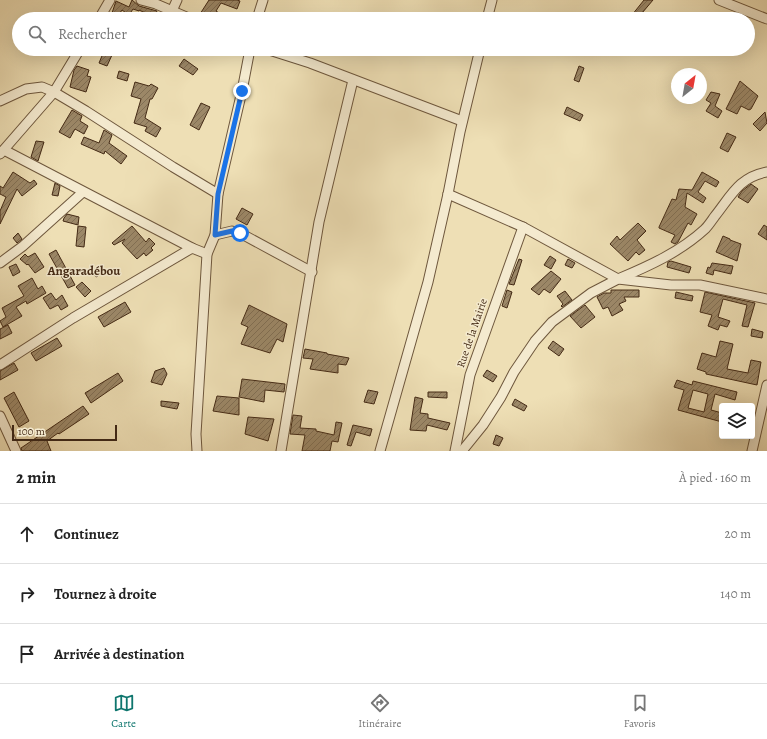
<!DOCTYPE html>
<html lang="fr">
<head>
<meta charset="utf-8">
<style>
  :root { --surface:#fff; --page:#f6f6f6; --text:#222; --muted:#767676; --line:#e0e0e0; --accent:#0f766e }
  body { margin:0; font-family:Alegreya,serif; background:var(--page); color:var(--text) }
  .controls { position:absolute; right:12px; bottom:12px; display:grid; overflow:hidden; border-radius:4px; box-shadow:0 4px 16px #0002 }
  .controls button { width:36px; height:36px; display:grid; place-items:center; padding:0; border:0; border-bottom:1px solid var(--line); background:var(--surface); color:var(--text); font:20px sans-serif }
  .compass { position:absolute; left:671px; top:68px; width:36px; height:36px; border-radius:50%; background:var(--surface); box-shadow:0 4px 16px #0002; rotate:31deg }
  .scale { position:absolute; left:12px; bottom:10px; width:105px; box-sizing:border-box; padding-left:4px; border:2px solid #442a15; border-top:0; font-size:11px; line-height:14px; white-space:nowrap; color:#442a15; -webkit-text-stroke:3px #f4eacf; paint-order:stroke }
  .stop { position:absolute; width:12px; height:12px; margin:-9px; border:3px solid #1a73e8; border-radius:50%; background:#fff }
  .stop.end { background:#1a73e8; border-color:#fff; box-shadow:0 1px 4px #0008 }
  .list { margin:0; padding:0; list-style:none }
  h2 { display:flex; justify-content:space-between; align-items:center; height:52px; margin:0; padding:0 16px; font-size:17px }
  h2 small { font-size:13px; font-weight:400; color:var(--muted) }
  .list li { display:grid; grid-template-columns:26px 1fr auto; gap:12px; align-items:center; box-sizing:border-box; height:60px; padding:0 16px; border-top:1px solid var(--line) }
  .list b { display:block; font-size:15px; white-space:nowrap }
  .list em { font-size:13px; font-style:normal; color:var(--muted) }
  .icon { flex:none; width:22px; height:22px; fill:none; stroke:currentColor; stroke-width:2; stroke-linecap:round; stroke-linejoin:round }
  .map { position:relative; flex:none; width:767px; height:451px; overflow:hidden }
  .search { position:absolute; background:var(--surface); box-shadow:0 4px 16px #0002; left:12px; right:12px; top:12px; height:44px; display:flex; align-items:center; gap:10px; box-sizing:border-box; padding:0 14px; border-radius:22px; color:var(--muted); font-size:15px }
  .sheet { height:232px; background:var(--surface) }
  nav { display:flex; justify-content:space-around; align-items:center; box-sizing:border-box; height:56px; border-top:1px solid var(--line); background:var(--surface); font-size:11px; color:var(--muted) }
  nav a { display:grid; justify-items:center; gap:2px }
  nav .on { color:var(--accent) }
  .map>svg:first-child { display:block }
  .building { fill:url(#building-hatch); stroke:#442a15; fill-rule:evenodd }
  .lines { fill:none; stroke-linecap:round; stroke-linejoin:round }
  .minor-casing { stroke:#6e573d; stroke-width:11 }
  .minor { stroke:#f4eacf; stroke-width:9 }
  .route { stroke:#1a73e8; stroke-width:5 }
  .labels { text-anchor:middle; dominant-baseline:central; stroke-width:3; stroke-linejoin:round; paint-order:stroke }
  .street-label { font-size:11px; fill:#442a15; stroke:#f4eacf }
  .quarter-label { font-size:13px; font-weight:bold; fill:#442a15; stroke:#f4eacf }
</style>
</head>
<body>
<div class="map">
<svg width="767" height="451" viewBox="0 0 767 451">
  <defs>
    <pattern id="building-hatch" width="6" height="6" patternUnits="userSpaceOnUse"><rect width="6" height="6" fill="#9c8868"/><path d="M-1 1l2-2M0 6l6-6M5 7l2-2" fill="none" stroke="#816f54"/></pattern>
  </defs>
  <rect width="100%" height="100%" fill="#eedfb5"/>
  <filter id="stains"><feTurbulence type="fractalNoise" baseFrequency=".005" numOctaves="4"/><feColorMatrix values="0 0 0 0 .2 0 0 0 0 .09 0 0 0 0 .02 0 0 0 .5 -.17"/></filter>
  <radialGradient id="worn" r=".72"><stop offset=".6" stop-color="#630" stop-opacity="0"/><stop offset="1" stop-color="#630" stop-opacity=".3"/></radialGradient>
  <!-- building -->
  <g class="building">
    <polygon points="132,0 139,6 157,11 154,17 139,10 139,11 133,9 129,15 122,10 118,16 112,13 116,1 129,7"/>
    <polygon points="209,0 237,0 240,1 237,9 221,3 216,11 219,13 215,19 209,19 200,14"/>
    <polygon points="644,0 653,0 637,19 632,15"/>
    <polygon points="104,51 112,55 107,66 99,63"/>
    <polygon points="184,59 198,69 193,75 179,66"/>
    <polygon points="77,66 89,70 87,76 91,77 86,92 70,87 74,70"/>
    <polygon points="579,66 584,68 579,82 574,80"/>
    <polygon points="119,71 129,74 127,81 117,78"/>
    <polygon points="740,81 758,96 751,109 749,110 741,106 737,114 726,109"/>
    <polygon points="135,82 149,86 151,84 158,88 152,99 150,99 145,118 161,128 156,137 145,131 147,127 134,123 141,99 131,96"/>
    <polygon points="711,92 720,94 715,106 722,111 718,118 706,111 711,103 706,100"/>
    <polygon points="201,103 210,107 199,130 190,125"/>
    <polygon points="567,107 583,115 580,121 564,114"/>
    <polygon points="72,110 82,116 80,121 88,126 84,134 75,129 70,138 59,132"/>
    <polygon points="765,112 767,123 760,131 753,124"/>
    <polygon points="104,130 112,135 109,143 127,156 121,164 105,151 104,154 81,144 84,137 99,143"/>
    <polygon points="727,133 736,137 728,152 720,148"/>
    <polygon points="36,141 44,142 38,161 31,157"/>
    <polygon points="13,172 30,183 34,180 37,184 22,196 17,189 0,224 0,211 6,197 0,194 0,186 3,188"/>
    <polygon points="702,172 718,181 719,182 716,187 705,181 698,192 706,198 703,203 687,193 685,207 697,214 691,225 688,223 678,242 675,244 671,242 675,235 659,228 659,227 672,199 676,200 679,189 692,190"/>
    <polygon points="55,183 60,186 58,196 52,195"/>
    <polygon points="751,184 758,189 748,203 738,197 742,191"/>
    <polygon points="242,208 253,214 247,225 236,219"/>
    <polygon points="67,214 79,217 78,225 63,221 64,218"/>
    <polygon points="638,223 646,231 637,240 645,250 639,255 636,252 628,261 610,244 617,236 620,240"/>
    <polygon points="764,225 767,227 767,240 758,234"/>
    <polygon points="78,226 86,227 84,247 76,246"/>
    <polygon points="132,226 146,242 149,238 155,244 151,248 153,250 146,256 144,253 137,259 122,243 125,239 114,245 112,243"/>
    <polygon points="18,233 22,239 17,243 13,238"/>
    <polygon points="723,236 730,239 730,240 741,244 737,261 716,252"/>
    <polygon points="56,250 75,285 68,288 49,254"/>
    <polygon points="35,253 44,267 35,273 28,264 27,265 20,259 25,254 28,257"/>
    <polygon points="550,256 556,260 551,269 544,265"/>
    <polygon points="519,259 522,260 514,285 509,284"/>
    <polygon points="568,259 575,263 572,268 565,265"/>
    <polygon points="671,261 691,267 689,273 667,267 668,262"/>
    <polygon points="712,263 733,266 731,274 714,270 713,275 706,273 708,267 710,268"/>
    <polygon points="16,264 20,272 13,276 9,267"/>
    <polygon points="97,266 102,269 97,277 92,274"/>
    <polygon points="551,271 561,279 550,293 544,289 539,295 531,289"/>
    <polygon points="32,278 38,289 42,286 46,293 27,304 26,301 16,307 22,316 3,327 0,321 6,317 2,308 24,296 18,286"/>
    <polygon points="82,282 91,291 85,297 76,287"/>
    <polygon points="507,290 512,292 507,308 502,306"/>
    <polygon points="611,290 639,290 639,297 624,297 626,301 619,304 623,310 612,316 608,307 603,309 597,297 604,293 611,293"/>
    <polygon points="565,291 572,300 562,307 561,306 563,304 557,296"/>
    <polygon points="676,292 693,296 692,301 675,298"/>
    <polygon points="705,292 755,303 748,327 742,326 747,305 723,299 718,317 730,321 727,327 720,325 718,330 708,326 712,315 700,312"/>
    <polygon points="51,293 56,300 62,295 68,306 61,310 58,305 50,309 43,298"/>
    <polygon points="125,302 131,312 104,327 98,317"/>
    <polygon points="249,305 287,324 283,342 277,339 270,353 241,344 248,327 241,324"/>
    <polygon points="585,305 595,317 581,328 570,316"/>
    <polygon points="8,325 12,333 0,339 0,329"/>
    <polygon points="752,329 763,332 762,338 751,336"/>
    <polygon points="57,338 62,346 36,361 31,353"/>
    <polygon points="553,341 564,349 559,356 548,348"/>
    <polygon points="720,341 733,344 727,369 748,373 751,360 761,362 757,385 706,374 706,372 697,369 702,353 716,357"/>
    <polygon points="305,349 327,353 327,354 349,358 346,365 338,364 338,373 310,369 313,359 303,358"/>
    <polygon points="14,363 18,370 0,380 0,371"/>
    <polygon points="164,368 167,374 162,385 151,382 155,371"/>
    <polygon points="487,370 497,376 493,382 483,376"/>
    <polygon points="118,373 123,381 91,403 85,393"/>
    <polygon points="242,379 285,384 284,392 265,390 264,402 239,397"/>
    <path d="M677,380l15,5 1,-4 44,11 -2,8 -20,-6 -4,16 11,3v9l-44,-12 6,-20 -10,-3zM693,390l15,4 -4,18 -16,-4z"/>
    <polygon points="368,390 378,392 374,404 364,402"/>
    <polygon points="14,392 29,421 19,427 4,398"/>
    <polygon points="428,392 447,392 447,398 428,397"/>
    <polygon points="217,396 239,398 239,415 213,411"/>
    <polygon points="415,397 423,399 420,413 428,414 428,418 450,423 447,430 427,425 426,431 410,430"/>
    <polygon points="515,399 527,406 524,411 512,405"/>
    <polygon points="161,401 179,403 177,409 161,406"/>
    <polygon points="83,406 89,414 59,434 58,433 47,441 51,451 22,451 21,448"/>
    <polygon points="293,415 302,416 300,428 316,429 316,431 334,435 336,422 342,423 338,442 332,441 330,451 302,451 305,435 290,434"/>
    <polygon points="248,417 274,419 268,441 245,434"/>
    <polygon points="353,425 372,429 370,436 356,432 351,446 347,445"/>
    <polygon points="496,435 503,438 499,446 493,444"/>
  </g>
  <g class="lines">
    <!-- minor casing -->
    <g class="minor-casing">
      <g id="minor">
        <polyline points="141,0 156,4 191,19"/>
        <polyline points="719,0 767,19"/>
        <polyline points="172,11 177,0"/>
        <polyline points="99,19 110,0"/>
        <polyline points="257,19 263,0"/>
        <polyline points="487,19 492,0"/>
        <polyline points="266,49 310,63 462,121"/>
        <polyline points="0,101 26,89 42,87 54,92 86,111 173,167 218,194"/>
        <polyline points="4,150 192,248"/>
        <polyline points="0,154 54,92 80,49"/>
        <path d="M448,194l75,33 95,52c31,-13 62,-27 87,-50 4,-4 7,-9 10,-13 16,-20 24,-39 52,-44"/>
        <polyline points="215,235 232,231 240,233 312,272"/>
        <polyline points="0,263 23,246 83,192"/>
        <polyline points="0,365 73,318 192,248 207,254"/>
        <polyline points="0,416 16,451"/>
        <polyline points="197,451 196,434 207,254 215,235 218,194 242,91 250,49"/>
        <polyline points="281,451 319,222 353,80"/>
        <polyline points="380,451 428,282 448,194 460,132 480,49"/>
        <polyline points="455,451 470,375 523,227"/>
        <polyline points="462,451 483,425 501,397 514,372 535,341 552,322 591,293 618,279 671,285 700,285 767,299"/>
        <polyline points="752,451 767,385"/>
      </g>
    </g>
    <!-- minor -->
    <use href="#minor" class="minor"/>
  </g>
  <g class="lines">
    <!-- route -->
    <polyline class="route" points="240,233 232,231 215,235 218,194 242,91"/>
  </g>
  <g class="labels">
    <!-- street labels -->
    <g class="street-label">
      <text transform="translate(472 333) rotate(-71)">Rue de la Mairie</text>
    </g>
    <!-- quarter labels -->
    <g class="quarter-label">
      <text x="84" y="270">Angaradébou</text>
    </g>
  </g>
  <rect width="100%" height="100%" filter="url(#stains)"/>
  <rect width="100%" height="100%" fill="url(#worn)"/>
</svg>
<div class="controls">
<button><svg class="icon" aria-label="layers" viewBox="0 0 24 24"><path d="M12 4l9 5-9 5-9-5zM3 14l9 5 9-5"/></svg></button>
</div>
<svg class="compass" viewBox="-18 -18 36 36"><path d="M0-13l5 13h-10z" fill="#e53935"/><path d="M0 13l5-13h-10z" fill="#767676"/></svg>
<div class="scale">100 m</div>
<div class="stop" style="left:240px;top:233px"></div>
<div class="stop end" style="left:242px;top:91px"></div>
<div class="search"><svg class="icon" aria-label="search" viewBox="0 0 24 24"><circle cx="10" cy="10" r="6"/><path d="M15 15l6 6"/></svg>Rechercher</div>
</div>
<section class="sheet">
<h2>2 min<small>À pied · 160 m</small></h2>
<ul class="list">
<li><svg class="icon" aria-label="ahead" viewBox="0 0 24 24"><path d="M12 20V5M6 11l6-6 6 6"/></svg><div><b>Continuez</b></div><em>20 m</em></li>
<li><svg class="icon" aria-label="right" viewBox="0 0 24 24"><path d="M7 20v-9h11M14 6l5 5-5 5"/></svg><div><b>Tournez à droite</b></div><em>140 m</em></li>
<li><svg class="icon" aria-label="arrive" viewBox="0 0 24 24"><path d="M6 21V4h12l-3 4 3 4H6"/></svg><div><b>Arrivée à destination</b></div></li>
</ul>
</section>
<nav>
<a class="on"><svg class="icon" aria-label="map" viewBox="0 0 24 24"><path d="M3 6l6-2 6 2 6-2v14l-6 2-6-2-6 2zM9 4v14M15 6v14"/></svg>Carte</a>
<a><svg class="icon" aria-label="directions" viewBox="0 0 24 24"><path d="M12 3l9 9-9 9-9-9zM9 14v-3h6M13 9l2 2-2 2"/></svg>Itinéraire</a>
<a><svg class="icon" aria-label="saved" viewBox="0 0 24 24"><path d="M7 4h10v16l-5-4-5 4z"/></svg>Favoris</a>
</nav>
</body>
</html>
